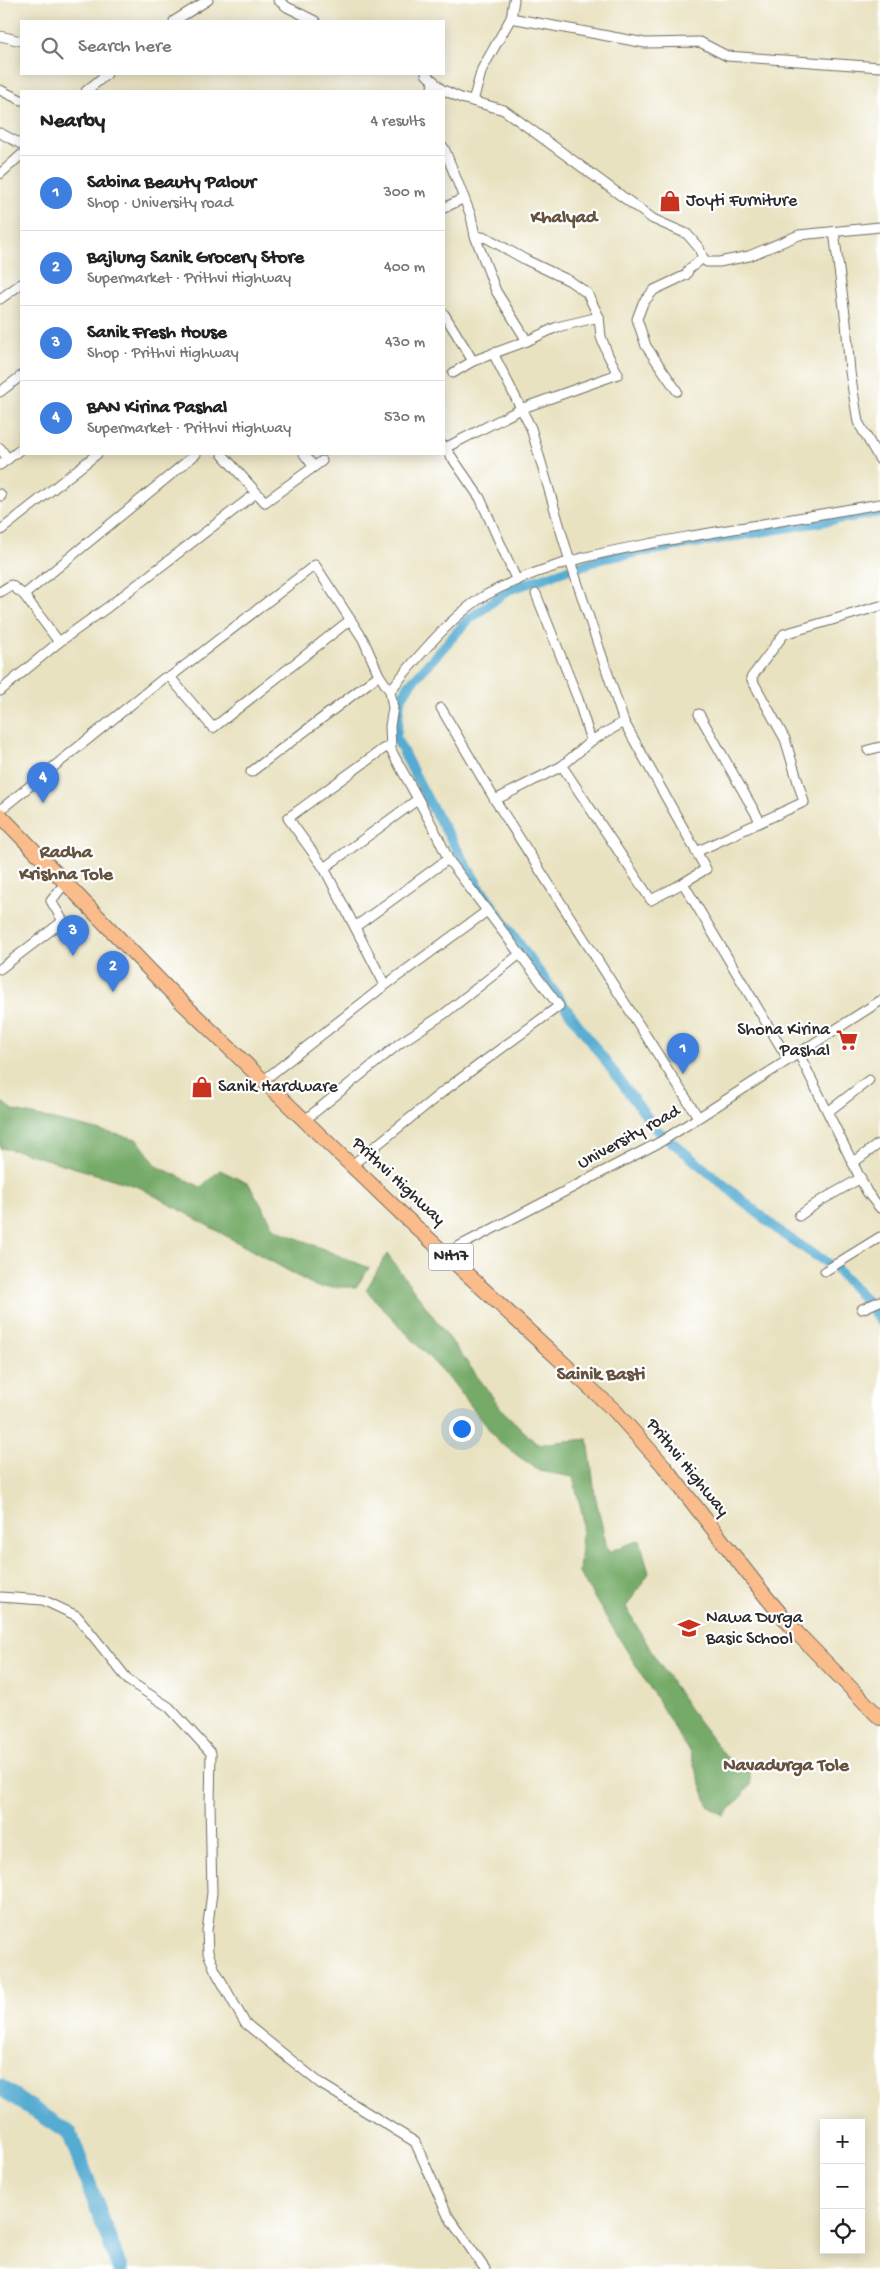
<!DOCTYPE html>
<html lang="en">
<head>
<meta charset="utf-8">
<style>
  :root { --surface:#fff; --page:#f2f2f2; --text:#222; --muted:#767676; --line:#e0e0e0; --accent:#c8321e }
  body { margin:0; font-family:"Gochi Hand",sans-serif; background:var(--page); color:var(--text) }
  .controls { position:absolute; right:15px; bottom:15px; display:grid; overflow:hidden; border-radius:0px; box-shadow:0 2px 12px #0003 }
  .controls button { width:45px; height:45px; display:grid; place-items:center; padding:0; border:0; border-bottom:1px solid var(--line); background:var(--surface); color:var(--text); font:25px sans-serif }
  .you { position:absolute; left:461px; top:1428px; width:18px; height:18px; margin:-12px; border:4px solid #fff; border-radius:50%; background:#1a73e8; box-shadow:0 0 0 8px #1a73e833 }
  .badge { display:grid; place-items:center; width:32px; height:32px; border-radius:50%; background:var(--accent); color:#fff; font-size:16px; font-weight:700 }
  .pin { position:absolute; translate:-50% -41px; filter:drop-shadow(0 1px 2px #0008) }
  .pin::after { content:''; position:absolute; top:26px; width:18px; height:15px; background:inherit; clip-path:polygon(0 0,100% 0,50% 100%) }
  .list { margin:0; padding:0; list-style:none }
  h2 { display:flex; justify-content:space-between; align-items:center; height:65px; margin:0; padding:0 20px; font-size:21px }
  h2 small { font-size:16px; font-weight:400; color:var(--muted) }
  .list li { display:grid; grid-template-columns:32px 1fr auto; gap:15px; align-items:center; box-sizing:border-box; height:75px; padding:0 20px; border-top:1px solid var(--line) }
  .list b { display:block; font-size:19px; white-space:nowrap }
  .list p { margin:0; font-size:16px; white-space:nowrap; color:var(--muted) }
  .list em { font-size:16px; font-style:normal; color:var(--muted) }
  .icon { flex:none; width:28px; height:28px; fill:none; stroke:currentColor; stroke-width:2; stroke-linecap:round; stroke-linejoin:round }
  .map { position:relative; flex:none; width:880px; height:2269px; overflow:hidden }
  .search { position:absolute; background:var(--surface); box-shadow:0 2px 12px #0003; left:20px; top:20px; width:425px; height:55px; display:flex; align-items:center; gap:12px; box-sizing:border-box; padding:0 18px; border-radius:0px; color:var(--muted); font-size:19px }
  .panel { position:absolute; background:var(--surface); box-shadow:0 2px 12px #0003; left:20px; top:90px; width:425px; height:365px; border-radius:0px }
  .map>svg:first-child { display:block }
  .forest { fill:#75aa67; stroke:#506a49 }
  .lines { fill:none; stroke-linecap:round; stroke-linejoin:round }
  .canal { stroke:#54abd1; stroke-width:10 }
  .river { stroke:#54abd1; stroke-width:16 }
  .minor-casing { stroke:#6e6b60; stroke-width:11 }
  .highway-casing { stroke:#6e6b60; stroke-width:16 }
  .minor { stroke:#fff; stroke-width:9 }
  .highway { stroke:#fabc8b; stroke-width:14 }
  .labels { text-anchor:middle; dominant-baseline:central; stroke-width:4.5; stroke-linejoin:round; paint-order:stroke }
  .shield { fill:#fff; stroke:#6b6b6b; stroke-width:1 }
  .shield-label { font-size:16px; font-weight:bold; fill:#2b2b2b }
  .poi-label { font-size:18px; fill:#2b2b2b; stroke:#fff; text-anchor:start }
  .street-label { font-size:18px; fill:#2b2b2b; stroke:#fff }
  .neighbourhood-label { font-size:19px; font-weight:bold; fill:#655340; stroke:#fff }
</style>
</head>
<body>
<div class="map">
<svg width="880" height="2269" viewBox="0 0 880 2269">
  <rect width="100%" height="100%" fill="#fff"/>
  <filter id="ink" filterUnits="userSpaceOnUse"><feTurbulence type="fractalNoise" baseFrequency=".02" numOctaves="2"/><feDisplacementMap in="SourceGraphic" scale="10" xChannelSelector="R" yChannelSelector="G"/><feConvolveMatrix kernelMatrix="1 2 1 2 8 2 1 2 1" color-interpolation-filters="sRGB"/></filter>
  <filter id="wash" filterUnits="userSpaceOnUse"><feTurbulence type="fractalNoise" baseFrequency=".0096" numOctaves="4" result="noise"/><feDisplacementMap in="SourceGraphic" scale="20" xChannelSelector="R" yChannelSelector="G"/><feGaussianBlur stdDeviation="1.12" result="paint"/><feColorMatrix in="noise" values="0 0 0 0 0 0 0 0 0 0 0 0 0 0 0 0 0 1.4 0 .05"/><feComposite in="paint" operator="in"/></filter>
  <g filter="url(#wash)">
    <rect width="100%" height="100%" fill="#e9e2c1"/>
    <!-- forest -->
    <g class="forest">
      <polygon points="0,1101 15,1111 137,1139 157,1166 201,1187 220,1170 249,1184 275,1229 369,1268 356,1287 317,1287 139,1187 19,1151 0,1148"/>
      <polygon points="387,1254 503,1411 537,1444 588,1439 595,1495 608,1552 640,1540 649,1573 626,1607 651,1651 692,1713 726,1757 749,1770 751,1785 724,1816 709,1807 690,1753 579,1573 583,1517 573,1477 539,1471 499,1442 454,1384 366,1290"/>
    </g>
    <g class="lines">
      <!-- canal -->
      <g class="canal">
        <polyline points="575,568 604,558 880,512"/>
        <polyline points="567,570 508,590 467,621 410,684 400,700 396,738 429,802 478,885 537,969 655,1128 783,1234 835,1268 867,1302 880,1321"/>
      </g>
      <!-- river -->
      <polyline class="river" points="0,2087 70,2134 120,2269"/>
    </g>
  </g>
  <g filter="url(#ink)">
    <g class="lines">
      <!-- minor casing -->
      <g class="minor-casing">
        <g id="minor">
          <polyline points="278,0 287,7 315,21"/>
          <polyline points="511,18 514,0"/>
          <polyline points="174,21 208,0"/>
          <polyline points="0,36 21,41"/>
          <polyline points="426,74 441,89 461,98 504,110 653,219 687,234 699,248 703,258 707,262 719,262 749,256 799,235 880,227"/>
          <polyline points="0,90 21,100"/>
          <polyline points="86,91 107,74"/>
          <polyline points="431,91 434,81"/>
          <polyline points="473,101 482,69 511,18 645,43 700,42 727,56 880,67"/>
          <polyline points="0,133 21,144"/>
          <polyline points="444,148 464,198"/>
          <polyline points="0,174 21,155"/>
          <polyline points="444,208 464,198 471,216 475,236"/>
          <polyline points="834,232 846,322 850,372 858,422 880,460"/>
          <polyline points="0,299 21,284"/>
          <polyline points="444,314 473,361"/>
          <polyline points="493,353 531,428 568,555 624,722 706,869 683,883"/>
          <polyline points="453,373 473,361 527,341 557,327 599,317"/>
          <polyline points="677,391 646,346 637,319 643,303 654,290 686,275 689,269 703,258"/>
          <polyline points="0,392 21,376"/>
          <polyline points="444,446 480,498 517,581"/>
          <polyline points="0,448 8,459"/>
          <polyline points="445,448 523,408 618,374 608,355 601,337 599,317 587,293 570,281 526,260 487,238 475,236 496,291 527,341"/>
          <polyline points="196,454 24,595 59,642 108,607 255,494"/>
          <polyline points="222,454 265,502 322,461"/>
          <polyline points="304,454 314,467"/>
          <polyline points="0,465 21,449"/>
          <polyline points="0,494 1,496"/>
          <polyline points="1,530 97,454"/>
          <polyline points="0,592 11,585 24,595"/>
          <polyline points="536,594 578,699 591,741"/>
          <polyline points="170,677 213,728 350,620"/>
          <polyline points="0,691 59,642"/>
          <path d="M390,691c23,-29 64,-78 96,-96 68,-37 144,-48 218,-61 59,-10 117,-20 176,-30"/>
          <polyline points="441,708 495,800 698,1117"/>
          <polyline points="699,714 760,821"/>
          <polyline points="868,750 880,747"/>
          <polyline points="562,766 651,900 683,883 788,1059"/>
          <polyline points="251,772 379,675"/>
          <polyline points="495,800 562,766 591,741 624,722"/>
          <polyline points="0,810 164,678 170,677 315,565 363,639 379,675 390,691 393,708 390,726 391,750 387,747 383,749 288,818 324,868 385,985"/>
          <polyline points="696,852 804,802 785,739 751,678 784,634 880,606"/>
          <polyline points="324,868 417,800"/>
          <polyline points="355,927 448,859"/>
          <polyline points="0,969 63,921 51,901 65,883"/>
          <polyline points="798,1052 867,1192 880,1208"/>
          <polyline points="264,1080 380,989 487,911"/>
          <polyline points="829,1111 869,1080"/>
          <polyline points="305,1120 400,1043 444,1014 520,954"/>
          <polyline points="854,1162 880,1143"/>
          <path d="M352,1165l93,-75 114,-84 -111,-147c-16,-38 -38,-73 -57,-109"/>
          <polyline points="799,1216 820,1201 861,1178"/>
          <polyline points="446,1253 662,1141 880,1001"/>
          <polyline points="825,1271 880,1237"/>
          <polyline points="862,1309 880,1301"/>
          <polyline points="0,1597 43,1600 77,1616 129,1681 169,1707 211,1753 210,1804 212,1893 207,1931 208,1953 215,1970 245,2023 321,2084 415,2142 448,2216 485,2269"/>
        </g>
      </g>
      <!-- highway casing -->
      <g class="highway-casing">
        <polyline id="highway" points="0,815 170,991 402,1214 615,1411 663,1465 767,1598 798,1634 880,1718"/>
      </g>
      <!-- minor -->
      <use href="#minor" class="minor"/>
      <!-- highway -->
      <use href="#highway" class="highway"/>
    </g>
  </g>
  <!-- icons -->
  <defs>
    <g id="shop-bare" transform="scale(1.725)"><path d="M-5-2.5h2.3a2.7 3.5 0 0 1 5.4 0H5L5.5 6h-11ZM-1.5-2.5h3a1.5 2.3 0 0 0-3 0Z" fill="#c8321e" stroke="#fff" stroke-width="2.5" paint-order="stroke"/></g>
    <g id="supermarket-bare" transform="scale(1.725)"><path d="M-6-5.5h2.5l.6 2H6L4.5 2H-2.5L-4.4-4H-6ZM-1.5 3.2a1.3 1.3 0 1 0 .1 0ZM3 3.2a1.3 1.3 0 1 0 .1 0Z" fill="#c8321e" stroke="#fff" stroke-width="2.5" paint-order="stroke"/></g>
    <g id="school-bare" transform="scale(1.725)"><path d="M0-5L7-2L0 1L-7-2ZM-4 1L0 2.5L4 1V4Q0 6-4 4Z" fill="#c8321e" stroke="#fff" stroke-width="2.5" paint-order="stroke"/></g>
  </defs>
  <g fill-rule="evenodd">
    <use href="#shop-bare" x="670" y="201"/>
    <use href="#supermarket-bare" x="847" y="1040"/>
    <use href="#shop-bare" x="202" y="1087"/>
    <use href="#school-bare" x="689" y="1628"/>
  </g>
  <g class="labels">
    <!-- shield labels -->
    <rect class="shield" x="428.5" y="1243.5" width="45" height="27" rx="4"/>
    <g class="shield-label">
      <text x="451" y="1257">NH17</text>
    </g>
    <!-- poi labels -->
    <g class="poi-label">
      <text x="686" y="201">Joyti Furniture</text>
      <text x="830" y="1030" text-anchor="end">Shona Kirina<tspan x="830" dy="21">Pashal</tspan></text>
      <text x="218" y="1087">Sanik Hardware</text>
      <text x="706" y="1618">Nawa Durga<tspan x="706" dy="21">Basic School</tspan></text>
    </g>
    <!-- street labels -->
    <g class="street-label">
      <text transform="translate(629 1138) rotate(-29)">University road</text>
      <text transform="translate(398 1182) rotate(43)">Prithvi Highway</text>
      <text transform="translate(687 1468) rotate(51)">Prithvi Highway</text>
    </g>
    <!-- neighbourhood labels -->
    <g class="neighbourhood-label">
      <text x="564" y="218">Khalyad</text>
      <text x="66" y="853">Radha<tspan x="66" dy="22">Krishna Tole</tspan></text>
      <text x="601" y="1375">Sainik Basti</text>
      <text x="786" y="1766">Navadurga Tole</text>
    </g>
  </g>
</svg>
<div class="controls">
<button>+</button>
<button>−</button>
<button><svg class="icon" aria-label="locate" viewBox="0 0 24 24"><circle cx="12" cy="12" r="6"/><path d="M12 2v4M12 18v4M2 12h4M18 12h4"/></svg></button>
</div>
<div class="you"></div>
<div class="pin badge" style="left:683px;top:1074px;background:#3f7fe0">1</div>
<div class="pin badge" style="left:113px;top:992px;background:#3f7fe0">2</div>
<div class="pin badge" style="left:73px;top:956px;background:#3f7fe0">3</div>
<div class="pin badge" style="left:43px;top:803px;background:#3f7fe0">4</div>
<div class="search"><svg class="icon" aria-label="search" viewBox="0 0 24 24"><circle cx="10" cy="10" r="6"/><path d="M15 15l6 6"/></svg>Search here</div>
<section class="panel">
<h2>Nearby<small>4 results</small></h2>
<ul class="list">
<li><span class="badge" style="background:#3f7fe0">1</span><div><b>Sabina Beauty Palour</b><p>Shop · University road</p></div><em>300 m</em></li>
<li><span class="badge" style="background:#3f7fe0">2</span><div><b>Bajlung Sanik Grocery Store</b><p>Supermarket · Prithvi Highway</p></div><em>400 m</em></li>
<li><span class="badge" style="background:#3f7fe0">3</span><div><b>Sanik Fresh House</b><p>Shop · Prithvi Highway</p></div><em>430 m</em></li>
<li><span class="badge" style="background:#3f7fe0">4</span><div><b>BAN Kirina Pashal</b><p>Supermarket · Prithvi Highway</p></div><em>530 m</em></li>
</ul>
</section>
</div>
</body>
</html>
